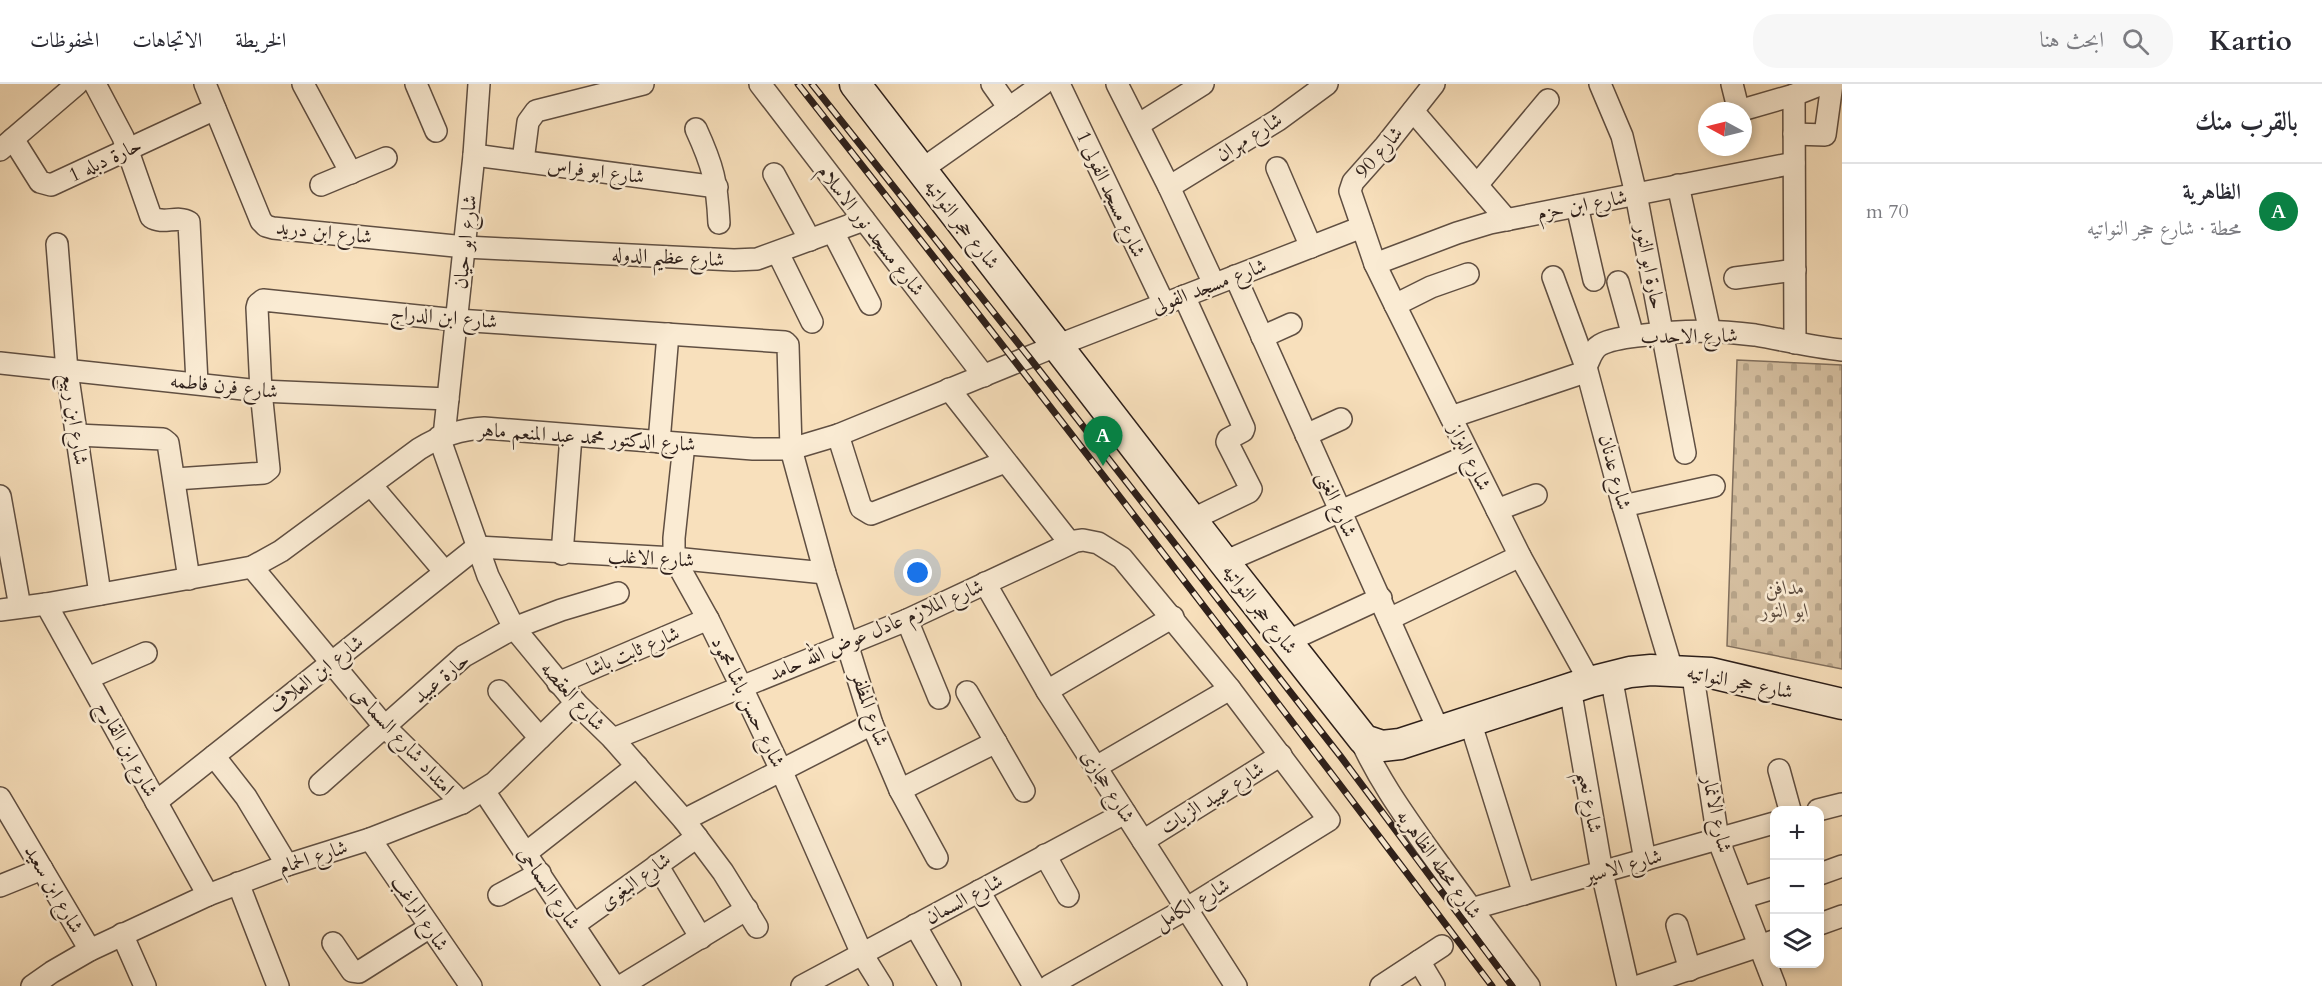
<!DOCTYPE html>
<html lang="ar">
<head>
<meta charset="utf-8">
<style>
  :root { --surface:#fff; --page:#f7f7f7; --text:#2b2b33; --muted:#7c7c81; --line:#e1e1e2; --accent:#0b8043 }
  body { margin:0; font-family:Cardo,Amiri,serif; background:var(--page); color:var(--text); direction:rtl }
  .controls { position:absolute; right:18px; bottom:18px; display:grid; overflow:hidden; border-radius:12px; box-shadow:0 3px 9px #0003 }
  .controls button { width:54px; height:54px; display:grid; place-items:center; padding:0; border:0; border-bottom:2px solid var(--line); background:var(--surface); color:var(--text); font:30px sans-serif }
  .compass { position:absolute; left:1698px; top:18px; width:54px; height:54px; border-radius:50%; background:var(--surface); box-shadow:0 3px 9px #0003; rotate:277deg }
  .you { position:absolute; left:918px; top:489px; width:21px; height:21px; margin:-15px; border:4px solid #fff; border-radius:50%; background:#1a73e8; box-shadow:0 0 0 9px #1a73e833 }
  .badge { display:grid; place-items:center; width:39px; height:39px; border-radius:50%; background:var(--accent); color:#fff; font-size:20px; font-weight:700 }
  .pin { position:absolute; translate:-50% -50px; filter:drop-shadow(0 2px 3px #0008) }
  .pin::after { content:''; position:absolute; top:32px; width:21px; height:18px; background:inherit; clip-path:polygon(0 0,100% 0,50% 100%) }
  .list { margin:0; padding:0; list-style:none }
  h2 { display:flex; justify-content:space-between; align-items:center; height:78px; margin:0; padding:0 24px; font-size:26px }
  h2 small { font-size:20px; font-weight:400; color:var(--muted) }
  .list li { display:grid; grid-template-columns:39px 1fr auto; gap:18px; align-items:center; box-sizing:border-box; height:96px; padding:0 24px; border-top:2px solid var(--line) }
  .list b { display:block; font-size:22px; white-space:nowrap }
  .list p { margin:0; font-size:20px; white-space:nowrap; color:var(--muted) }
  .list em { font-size:20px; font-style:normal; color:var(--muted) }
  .icon { flex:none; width:33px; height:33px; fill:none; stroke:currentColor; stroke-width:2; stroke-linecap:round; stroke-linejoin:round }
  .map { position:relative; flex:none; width:1842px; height:902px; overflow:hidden; direction:ltr }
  header { display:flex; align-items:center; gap:36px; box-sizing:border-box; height:84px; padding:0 30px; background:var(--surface); border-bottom:2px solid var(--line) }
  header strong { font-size:28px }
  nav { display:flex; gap:33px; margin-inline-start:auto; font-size:21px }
  .search { width:420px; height:54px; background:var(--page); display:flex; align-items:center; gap:15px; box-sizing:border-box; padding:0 21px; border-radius:24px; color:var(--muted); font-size:22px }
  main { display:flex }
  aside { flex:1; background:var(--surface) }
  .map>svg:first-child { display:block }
  .cemetery { fill:url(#cemetery-stones); stroke:#816f5d; stroke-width:1.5 }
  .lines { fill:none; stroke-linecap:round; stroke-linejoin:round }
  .street-casing { stroke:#604f42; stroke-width:24 }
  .secondary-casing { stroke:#2d1f1a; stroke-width:33 }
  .street { stroke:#faebd3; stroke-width:21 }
  .secondary { stroke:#faebd3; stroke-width:30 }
  .rail-casing { stroke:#2d1f1a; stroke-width:7 }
  .rail { stroke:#faebd3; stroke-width:4.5; stroke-dasharray:14; stroke-linecap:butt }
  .labels { text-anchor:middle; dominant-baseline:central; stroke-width:5; stroke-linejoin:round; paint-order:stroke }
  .street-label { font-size:20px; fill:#2d1f1a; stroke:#faebd3 }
  .park-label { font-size:20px; font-style:italic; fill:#5f4f42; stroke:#faebd3 }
</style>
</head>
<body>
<header>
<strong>Kartio</strong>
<div class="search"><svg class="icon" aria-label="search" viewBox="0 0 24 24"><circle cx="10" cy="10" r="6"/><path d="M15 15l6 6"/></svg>ابحث هنا</div>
<nav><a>الخريطة</a><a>الاتجاهات</a><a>المحفوظات</a></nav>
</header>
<main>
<aside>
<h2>بالقرب منك<small></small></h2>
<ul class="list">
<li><span class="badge">A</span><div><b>الظاهرية</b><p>محطة · شارع حجر النواتيه</p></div><em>70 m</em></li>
</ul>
</aside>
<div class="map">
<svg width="1842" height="902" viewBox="0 0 1842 902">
  <defs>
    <pattern id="cemetery-stones" width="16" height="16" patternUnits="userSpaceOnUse" patternTransform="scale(1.5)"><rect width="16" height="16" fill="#d5bfa0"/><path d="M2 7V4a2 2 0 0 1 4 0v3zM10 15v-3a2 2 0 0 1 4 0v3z" fill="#b7a489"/></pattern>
  </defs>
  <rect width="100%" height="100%" fill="#f8e0bc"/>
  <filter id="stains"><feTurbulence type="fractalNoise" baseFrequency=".00333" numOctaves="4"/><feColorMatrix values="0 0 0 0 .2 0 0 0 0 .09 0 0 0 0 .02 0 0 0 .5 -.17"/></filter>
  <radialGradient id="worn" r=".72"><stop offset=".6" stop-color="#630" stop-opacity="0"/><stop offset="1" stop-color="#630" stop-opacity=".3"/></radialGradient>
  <!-- cemetery -->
  <polygon class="cemetery" points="1737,276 1842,281 1842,585 1727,562"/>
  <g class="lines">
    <!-- street casing -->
    <g class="street-casing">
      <g id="street">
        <path d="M95,0l28,53 28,80c12,8 26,-2 38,5l8,161"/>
        <polyline points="205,0 261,137 266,142 273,144 465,163 734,176 757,175 864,136"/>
        <polyline points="303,0 351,89"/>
        <polyline points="416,0 436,47"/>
        <polyline points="760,0 984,292"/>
        <polyline points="992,0 1009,24"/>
        <polyline points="1059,0 1164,220"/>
        <polyline points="1117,0 1169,103 1214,200"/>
        <polyline points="1434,0 1385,62 1353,98 1350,107 1375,180 1395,221 1520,472 1590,598"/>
        <polyline points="1600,0 1622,52 1636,110 1685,369"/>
        <polyline points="1732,0 1738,24 1742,26 1794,11 1822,0"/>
        <polyline points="1794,11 1795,259"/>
        <polyline points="1413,27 1507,136"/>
        <polyline points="1138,41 1203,0"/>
        <path d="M696,45c17,37 21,53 23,94"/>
        <polyline points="1794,50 1825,51 1832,0"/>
        <polyline points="13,55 40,98 51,101 215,25"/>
        <polyline points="0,66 77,0"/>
        <polyline points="474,71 717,103"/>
        <polyline points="523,77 528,38 536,27 643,0"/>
        <polyline points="1277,84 1311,163"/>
        <polyline points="921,86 1043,0"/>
        <polyline points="774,90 810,156"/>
        <polyline points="321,101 386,74"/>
        <polyline points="1477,101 1548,16"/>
        <polyline points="1678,101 1710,248"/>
        <polyline points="1169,103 1278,36 1327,0"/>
        <polyline points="1577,122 1594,196"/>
        <polyline points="833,148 870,220"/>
        <polyline points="57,160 67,287 100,510"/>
        <polyline points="778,169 812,238"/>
        <polyline points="1375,180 1457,149 1490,139 1794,79"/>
        <polyline points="1235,192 1439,647"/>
        <polyline points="1553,193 1586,283 1623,422 1672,586"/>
        <polyline points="1735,194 1795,186"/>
        <polyline points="1618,198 1633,252"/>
        <polyline points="1184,212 1244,344 1243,347 1228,355 1227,358 1251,405 1249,408 1191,436"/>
        <polyline points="1395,221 1431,203 1468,190"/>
        <polyline points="1262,253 1291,240"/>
        <polyline points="0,279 261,307 448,315"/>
        <polyline points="949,305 1070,459"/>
        <path d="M1451,333l128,-43c12,-8 9,-22 21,-29 12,-7 31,-8 45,-10 36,-5 74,-5 110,0 29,5 58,12 87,15"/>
        <polyline points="77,351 163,355 168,359 189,495"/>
        <polyline points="838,351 861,424 871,430 1005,378"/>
        <polyline points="1306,351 1341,335"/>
        <polyline points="444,352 474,71 479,0"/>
        <polyline points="439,353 488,492 514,544 576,619 613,655 684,736 723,788 757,843"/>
        <polyline points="659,358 668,250"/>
        <polyline points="684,360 674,454 674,474 708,535 742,604 781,686 862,870 882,902"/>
        <polyline points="175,395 264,389 269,385 261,307 257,224 258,220 263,216 457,236 785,258 788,261 791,365 825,489 872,640 900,706 937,774"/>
        <polyline points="371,401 445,488"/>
        <polyline points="0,412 20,523"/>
        <polyline points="1623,422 1714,402"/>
        <polyline points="1497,426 1536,411"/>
        <polyline points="562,470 571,352"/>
        <polyline points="1224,478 1469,371"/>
        <polyline points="252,483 385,643 462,719"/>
        <polyline points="985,499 1047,607 1236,902"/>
        <polyline points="46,520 208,811"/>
        <path d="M0,526l46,-6 206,-37 29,-16 138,-102c21,-13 41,-20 65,-21l269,21h38l47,-14 218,-89 306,-119"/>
        <polyline points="1389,535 1520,472"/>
        <polyline points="907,536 939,614"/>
        <polyline points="1286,558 1381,514"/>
        <polyline points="1692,586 1718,755 1775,902"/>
        <polyline points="1611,592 1645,776"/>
        <polyline points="88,594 146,569"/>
        <polyline points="558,599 708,535"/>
        <polyline points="1570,604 1602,788 1628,902"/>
        <polyline points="499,607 540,654"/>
        <polyline points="1047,607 1173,533"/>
        <polyline points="967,608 1024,707"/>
        <polyline points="1470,637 1524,810"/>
        <path d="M1359,652c18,41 43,76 69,113 33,46 67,92 101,137"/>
        <polyline points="613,655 907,536 1076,457 1083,456 1098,459 1122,474 1230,605 1329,736 1186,825 1049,902"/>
        <polyline points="214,672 246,713 287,781"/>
        <polyline points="1096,683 1230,605"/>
        <polyline points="1779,686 1790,726"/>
        <polyline points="320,700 464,572 514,544 561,526 618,509"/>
        <polyline points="900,706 996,658"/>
        <polyline points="484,707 614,902"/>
        <polyline points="0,714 90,866"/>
        <polyline points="156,718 477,463 674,474 825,489"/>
        <polyline points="1818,726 1842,720"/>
        <polyline points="684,736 872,640"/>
        <polyline points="370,755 471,902"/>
        <polyline points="1143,757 1281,671"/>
        <polyline points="526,769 637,682"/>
        <polyline points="1045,771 1068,812"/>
        <polyline points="657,781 701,854"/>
        <polyline points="1820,790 1842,782"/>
        <polyline points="238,799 278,902"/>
        <polyline points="0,802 42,785"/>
        <polyline points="979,807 1034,902"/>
        <polyline points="499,811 540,789"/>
        <polyline points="1741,814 1774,804"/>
        <polyline points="1471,825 1774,739"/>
        <polyline points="1820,840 1842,832"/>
        <polyline points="574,841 697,753"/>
        <polyline points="915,841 950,902"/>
        <polyline points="1677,841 1690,886"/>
        <polyline points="122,850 145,902"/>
        <polyline points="333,859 352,887 359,888 430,843"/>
        <polyline points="1419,877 1434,902"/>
        <polyline points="32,902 52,888 90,866 208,811 287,781 370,755 462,719 494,699 576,619"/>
        <polyline points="621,902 747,825"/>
        <polyline points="802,902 1125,729"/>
        <polyline points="1381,902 1442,862"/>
        <polyline points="1639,902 1774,857"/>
      </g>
    </g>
    <!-- secondary casing -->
    <g class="secondary-casing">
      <polyline id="secondary" points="855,0 1224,478 1364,656 1382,662 1400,660 1590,598 1630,588 1651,586 1711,589 1842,620"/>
    </g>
    <!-- street -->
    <use href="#street" class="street"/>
    <!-- secondary -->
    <use href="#secondary" class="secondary"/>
    <!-- rail casing -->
    <g class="rail-casing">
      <g id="rail">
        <path d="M798,0c235,298 466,599 694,902"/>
        <polyline points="812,0 1029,273 1341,673 1512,902"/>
      </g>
    </g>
    <!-- rail -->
    <use href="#rail" class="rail"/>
  </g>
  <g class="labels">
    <!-- street labels -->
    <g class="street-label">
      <text transform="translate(1249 53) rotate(-32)">شارع مهران</text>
      <text transform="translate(1379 68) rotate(-49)">شارع 90</text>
      <text transform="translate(105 76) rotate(-25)">حارة دبله 1</text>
      <text transform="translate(596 87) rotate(7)">شارع ابو فراس</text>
      <text transform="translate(1111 110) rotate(65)">شارع مسجد الفولى 1</text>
      <text transform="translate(1582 121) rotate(-11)">شارع ابن حزم</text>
      <text transform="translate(962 140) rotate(52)">شارع حجر النواتيه</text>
      <text transform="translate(871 146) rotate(52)">شارع مسجد نور الاسلام</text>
      <text transform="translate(324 148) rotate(6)">شارع ابن دريد</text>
      <text transform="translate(465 158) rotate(-84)">شارع ابو حيان</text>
      <text transform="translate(668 173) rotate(3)">شارع عظيم الدوله</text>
      <text transform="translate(1650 183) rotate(79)">حارة ابو النور</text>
      <text transform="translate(1209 202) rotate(-21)">شارع مسجد الفولى</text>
      <text transform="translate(444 233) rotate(5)">شارع ابن الدراج</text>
      <text transform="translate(1689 252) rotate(-1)">شارع الاحدب</text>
      <text transform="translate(224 302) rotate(6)">شارع فرن فاطمه</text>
      <text transform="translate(75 335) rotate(82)">شارع ابن ربيع</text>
      <text transform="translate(587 353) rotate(4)">شارع الدكتور محمد عبد المنعم ماهر</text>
      <text transform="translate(1470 373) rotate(64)">شارع البزاز</text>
      <text transform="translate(1615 388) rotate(75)">شارع عدنان</text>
      <text transform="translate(1337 420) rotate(66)">شارع الغنى</text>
      <text transform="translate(651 474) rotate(3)">شارع الاغلب</text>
      <text transform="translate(1260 525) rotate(52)">شارع حجر النواتيه</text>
      <text transform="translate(876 546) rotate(-23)">شارع الملازم عادل عوض الله حامد</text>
      <text transform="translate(633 567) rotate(-23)">شارع ثابت باشا</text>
      <text transform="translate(316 590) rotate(-38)">شارع ابن العلاف</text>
      <text transform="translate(441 594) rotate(-40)">حارة عبيد</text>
      <text transform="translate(1740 598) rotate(11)">شارع حجر النواتيه</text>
      <text transform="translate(573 612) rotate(48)">شارع العقصه</text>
      <text transform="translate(748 618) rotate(64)">شارع حسن باشا محمود</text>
      <text transform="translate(870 625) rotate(71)">شارع المظفر</text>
      <text transform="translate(403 657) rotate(47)">امتداد شارع السماحى</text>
      <text transform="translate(127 665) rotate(61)">شارع ابن القارح</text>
      <text transform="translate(1108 702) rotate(58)">شارع حجازى</text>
      <text transform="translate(1212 714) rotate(-32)">شارع عبيد الزيات</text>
      <text transform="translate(1590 718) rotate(80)">شارع نعيم</text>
      <text transform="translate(1717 730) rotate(78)">شارع الانمار</text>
      <text transform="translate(313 773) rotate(-18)">شارع الحمام</text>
      <text transform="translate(1439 780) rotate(54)">شارع محطه الظاهريه</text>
      <text transform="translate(1623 782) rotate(-16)">شارع الاسير</text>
      <text transform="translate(635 797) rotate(-36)">شارع البغوى</text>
      <text transform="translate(549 804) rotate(56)">شارع السماحى</text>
      <text transform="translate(54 805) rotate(60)">شارع ابن سعيد</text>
      <text transform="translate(964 815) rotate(-28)">شارع السمان</text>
      <text transform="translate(1192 820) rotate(-30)">شارع الكامل</text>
      <text transform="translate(420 829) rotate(56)">شارع الراغب</text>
    </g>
    <!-- park labels -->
    <g class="park-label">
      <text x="1785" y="503">مدافن<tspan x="1785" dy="23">ابو النور</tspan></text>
    </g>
  </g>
  <rect width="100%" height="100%" filter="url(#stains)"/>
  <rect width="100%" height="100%" fill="url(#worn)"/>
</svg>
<div class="controls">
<button>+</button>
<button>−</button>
<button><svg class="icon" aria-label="layers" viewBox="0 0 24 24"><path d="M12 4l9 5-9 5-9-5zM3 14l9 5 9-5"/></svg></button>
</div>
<svg class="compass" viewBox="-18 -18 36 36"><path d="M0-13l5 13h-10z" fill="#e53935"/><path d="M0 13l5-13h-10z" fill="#7c7c81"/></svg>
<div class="you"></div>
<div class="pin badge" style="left:1103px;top:382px">A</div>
</div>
</main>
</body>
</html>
